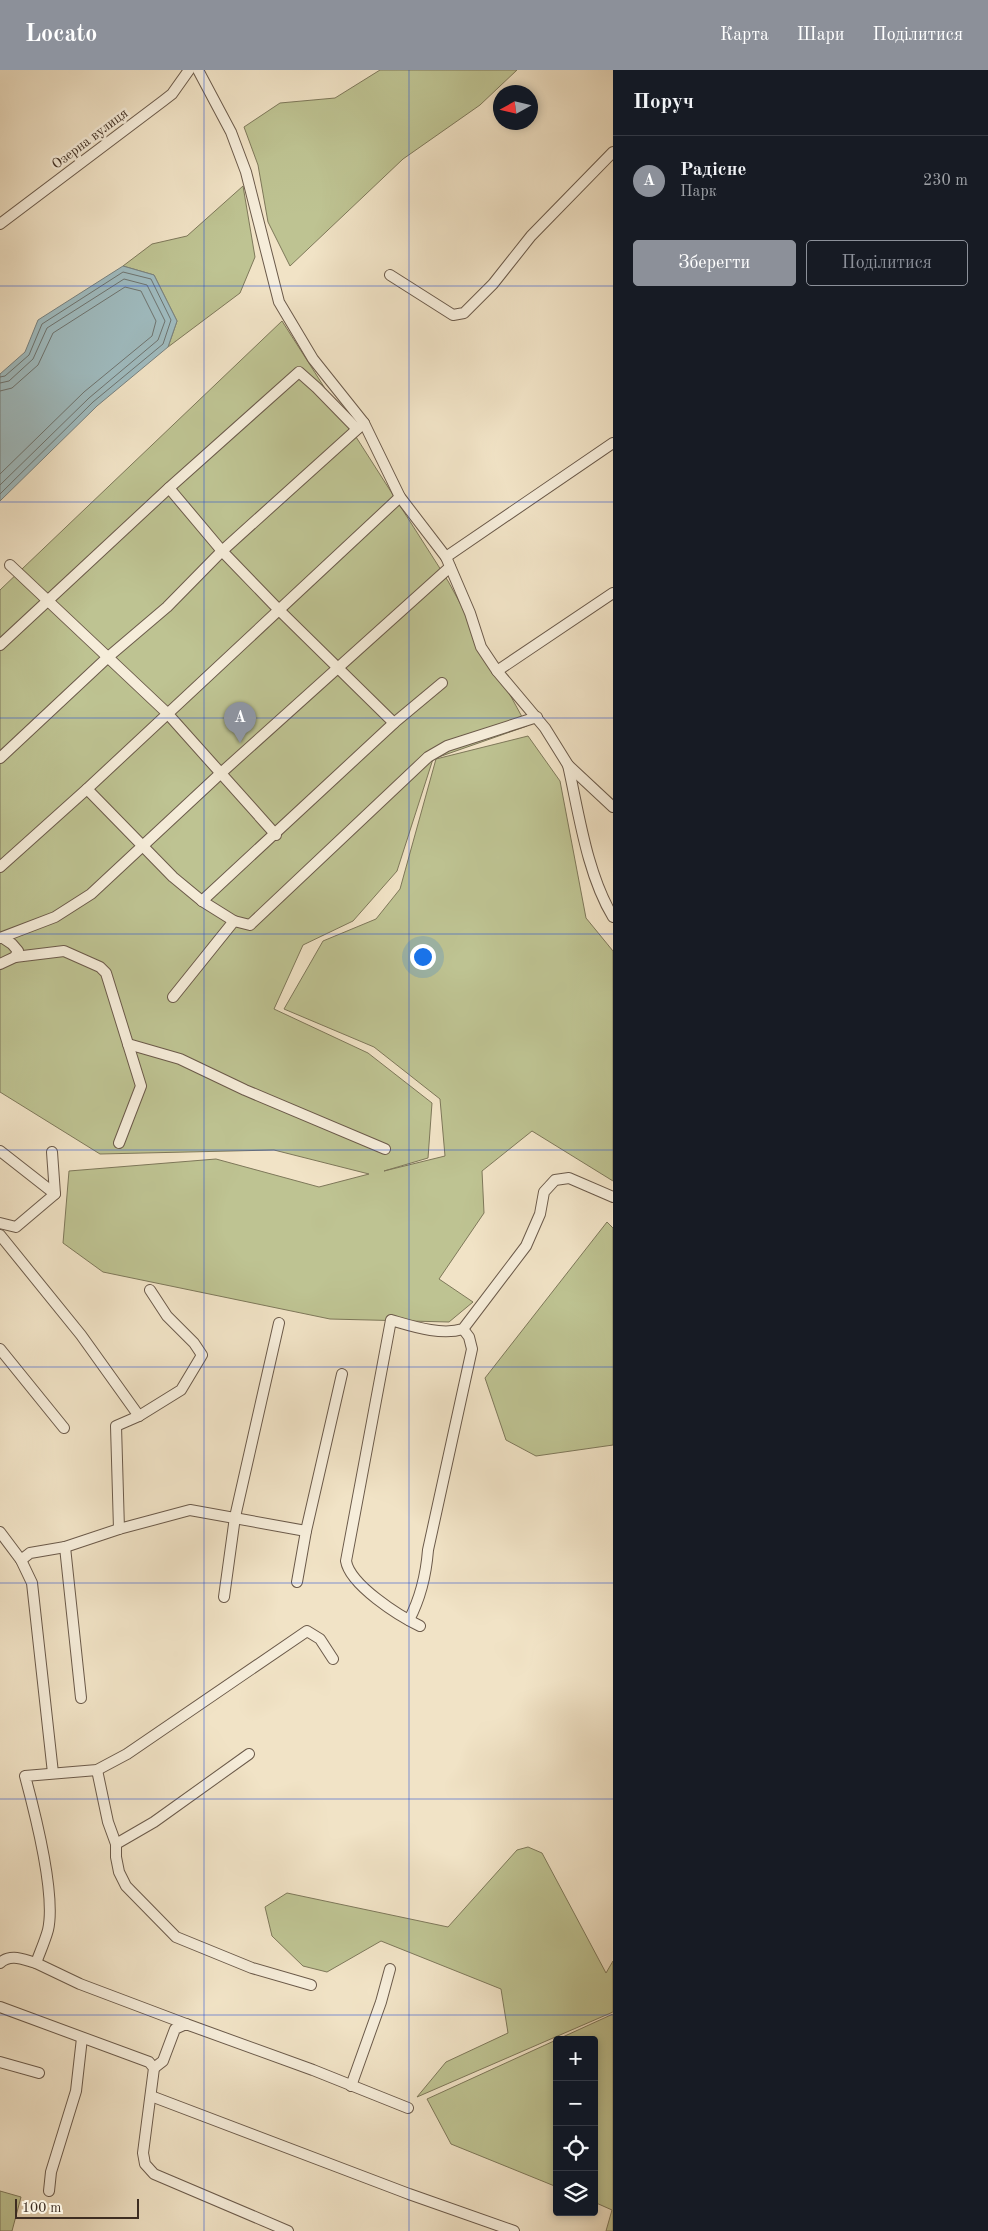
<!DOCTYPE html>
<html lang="uk">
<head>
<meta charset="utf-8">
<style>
  :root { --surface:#171b24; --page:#20242c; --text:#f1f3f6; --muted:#9ea1a6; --line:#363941; --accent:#8c9099 }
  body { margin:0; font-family:"Old Standard TT",serif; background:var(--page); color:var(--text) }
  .controls { position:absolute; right:15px; bottom:15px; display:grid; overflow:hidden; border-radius:5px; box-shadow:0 2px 8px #0003 }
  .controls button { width:45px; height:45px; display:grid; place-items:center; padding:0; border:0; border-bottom:1px solid var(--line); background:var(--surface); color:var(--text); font:25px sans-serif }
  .compass { position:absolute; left:493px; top:15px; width:45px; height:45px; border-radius:50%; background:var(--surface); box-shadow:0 2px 8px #0003; rotate:262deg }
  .scale { position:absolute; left:15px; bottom:12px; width:124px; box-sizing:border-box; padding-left:5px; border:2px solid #3e2d21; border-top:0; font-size:14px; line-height:18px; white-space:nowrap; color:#3e2d21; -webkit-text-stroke:4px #f6edda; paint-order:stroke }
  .you { position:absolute; left:422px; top:886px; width:18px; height:18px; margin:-12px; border:4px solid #fff; border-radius:50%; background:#1a73e8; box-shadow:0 0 0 8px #1a73e833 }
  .badge { display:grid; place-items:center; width:32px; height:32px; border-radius:50%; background:var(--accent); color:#fff; font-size:16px; font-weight:700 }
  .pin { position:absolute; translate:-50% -41px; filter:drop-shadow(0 1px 2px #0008) }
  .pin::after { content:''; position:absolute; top:26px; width:18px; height:15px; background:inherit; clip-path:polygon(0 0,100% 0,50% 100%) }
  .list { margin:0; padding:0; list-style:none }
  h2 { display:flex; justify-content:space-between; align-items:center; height:65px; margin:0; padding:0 20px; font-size:21px }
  h2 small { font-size:16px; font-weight:400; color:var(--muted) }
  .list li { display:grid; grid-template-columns:32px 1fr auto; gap:15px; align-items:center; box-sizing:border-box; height:90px; padding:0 20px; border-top:1px solid var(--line) }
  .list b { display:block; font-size:19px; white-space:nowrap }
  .list p { margin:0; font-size:16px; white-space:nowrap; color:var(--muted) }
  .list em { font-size:16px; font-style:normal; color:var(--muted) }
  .actions { display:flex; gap:10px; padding:15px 20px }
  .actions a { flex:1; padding:11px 0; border:1px solid var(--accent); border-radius:5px; text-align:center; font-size:18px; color:var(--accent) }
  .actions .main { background:var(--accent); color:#fff }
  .icon { flex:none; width:28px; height:28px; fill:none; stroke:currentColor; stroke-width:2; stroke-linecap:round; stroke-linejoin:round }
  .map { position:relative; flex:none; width:613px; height:2161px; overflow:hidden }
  header { display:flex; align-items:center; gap:30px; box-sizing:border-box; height:70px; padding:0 25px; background:var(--accent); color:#fff }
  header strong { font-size:24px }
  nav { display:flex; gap:28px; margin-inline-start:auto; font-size:18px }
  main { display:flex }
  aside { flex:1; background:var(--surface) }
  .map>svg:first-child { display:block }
  .green { fill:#bec392; stroke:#7e785a }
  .water { fill:#9fbbbf; stroke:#788280 }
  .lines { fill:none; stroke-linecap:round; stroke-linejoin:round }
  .shore { stroke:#6e7470; stroke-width:1 }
  .street-casing { stroke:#6b5a4a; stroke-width:12 }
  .street { stroke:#f6edda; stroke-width:10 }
  .grid { fill:none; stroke:#1d4ed8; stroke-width:1; stroke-opacity:0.55 }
  .labels { text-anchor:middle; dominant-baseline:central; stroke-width:5; stroke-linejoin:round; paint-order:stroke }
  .street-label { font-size:14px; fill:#3e2d21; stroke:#f6edda }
</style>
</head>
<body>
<header>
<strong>Locato</strong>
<nav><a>Карта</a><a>Шари</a><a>Поділитися</a></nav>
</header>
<main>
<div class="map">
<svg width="613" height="2161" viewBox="0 0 613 2161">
  <rect width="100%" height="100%" fill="#f1e3c6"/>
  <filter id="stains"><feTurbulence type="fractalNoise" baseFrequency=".004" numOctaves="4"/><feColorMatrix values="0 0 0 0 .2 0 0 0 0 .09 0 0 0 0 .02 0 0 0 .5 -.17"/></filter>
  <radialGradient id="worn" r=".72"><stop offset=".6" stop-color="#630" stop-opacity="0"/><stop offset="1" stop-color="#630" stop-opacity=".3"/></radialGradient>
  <!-- green -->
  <g class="green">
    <polygon points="380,0 517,0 480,35 403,89 290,196 268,152 258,95 244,57 280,33 335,28"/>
    <polygon points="243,116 255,187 240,223 168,277 177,251 154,205 123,196 152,174 187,166"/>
    <polygon points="282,251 448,511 527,656 433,689 397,801 353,851 303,875 274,939 368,983 432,1033 428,1088 384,1101 445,1086 440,1029 374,977 284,939 323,871 376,849 400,819 436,689 528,666 560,711 586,848 613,881 613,1111 532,1061 482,1101 484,1143 439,1209 473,1232 449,1252 330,1249 103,1202 63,1173 69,1101 216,1089 319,1117 369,1104 274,1080 100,1084 0,1022 0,520"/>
    <polygon points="607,1152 613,1158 613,1375 536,1386 506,1370 485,1308"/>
    <polygon points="528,1777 542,1783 606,1903 613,1891 613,1942 417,2027 446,1992 508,1963 501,1919 381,1871 327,1902 303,1896 272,1866 265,1837 287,1823 448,1857 517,1780"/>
    <polygon points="613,1944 613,2161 606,2161 612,2140 594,2132 594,1970 557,1970 557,2117 451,2074 427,2029"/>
    <polygon points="0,2121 21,2127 12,2161 0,2161"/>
  </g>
  <!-- water -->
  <polygon class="water" points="123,196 154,205 177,251 168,277 97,336 0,431 0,304 25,282 38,250"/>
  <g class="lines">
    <!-- shore -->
    <g class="shore">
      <polyline points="0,307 5,306 29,285 42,254 123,202 151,209 171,250 163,274 93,332 0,424"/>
      <polyline points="0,313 9,311 33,289 47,258 124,209 147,215 165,251 158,270 89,328 0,415"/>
      <polyline points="0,321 12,318 38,295 53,263 125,217 141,221 156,251 152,266 84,322 0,404"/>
    </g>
    <!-- street casing -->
    <g class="street-casing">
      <g id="street">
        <polyline points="198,0 231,62 246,102 279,232 313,289 364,353 400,427 446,487 470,543 481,577 497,601 545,658 568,695 613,737"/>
        <polyline points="0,154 163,31 172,24 189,0"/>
        <polyline points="390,205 453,245 464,243 493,214 531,166 613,82"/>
        <polyline points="169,418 222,481 279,540 394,653"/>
        <polyline points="446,487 613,373"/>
        <polyline points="10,495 167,643 276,765"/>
        <polyline points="0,575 169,418 299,302 317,318 357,359"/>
        <polyline points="497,601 613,523"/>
        <polyline points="0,688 107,588 167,537 222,481 364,353"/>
        <path d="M568,695c11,49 19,109 45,152"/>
        <polyline points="87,719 173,807 202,831 234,851"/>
        <polyline points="0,797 87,719 400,427"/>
        <polyline points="202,831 394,653 442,613"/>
        <polyline points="0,868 55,847 91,824 221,703 450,497"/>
        <polyline points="15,887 64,881 100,897 106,903 141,1016 119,1073"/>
        <polyline points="0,894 15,887 18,881 12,874 3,868"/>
        <polyline points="173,927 234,851 250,855 428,687 447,676 537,647"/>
        <polyline points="128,974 180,989 245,1020 385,1079"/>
        <polyline points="0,1081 55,1124"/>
        <polyline points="0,1153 16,1157 55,1124 52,1082"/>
        <polyline points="0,1165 81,1265 139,1346"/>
        <polyline points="0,1279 64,1358"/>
        <polyline points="119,1459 116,1356 139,1346 181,1320 202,1285 194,1273 167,1246 150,1220"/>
        <polyline points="0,1462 21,1490 32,1513 53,1703"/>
        <polyline points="65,1477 81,1628"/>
        <polyline points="21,1490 30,1483 65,1477 119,1459 190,1440 306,1461"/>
        <polyline points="297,1512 306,1461 342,1304"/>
        <polyline points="224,1527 235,1447 279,1253"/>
        <path d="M409,1550c12,-23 17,-44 19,-70l44,-201 -3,-12 -6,-8"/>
        <path d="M420,1556c-21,-10 -70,-41 -74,-65l45,-241c21,6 50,16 72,9l63,-83 14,-32 4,-22 11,-12 14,-2 44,19"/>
        <polyline points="97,1700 108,1752 116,1774 116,1787 119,1802 126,1816 176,1867 252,1898 311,1915"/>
        <polyline points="116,1774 154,1752 249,1684"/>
        <path d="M0,1893c11,-10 24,-3 36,0 4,-11 9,-22 12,-33 8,-35 -13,-117 -23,-154l72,-6 30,-16 180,-123 13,8 13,20"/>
        <polyline points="36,1893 80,1914 186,1954"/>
        <polyline points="0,1937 149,1992 154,1998 143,2083 145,2094 154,2104 288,2161"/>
        <polyline points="0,1992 39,2003"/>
        <polyline points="154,1998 163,1991 175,1959 186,1954 313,2000 408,2038"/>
        <polyline points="351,2016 381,1932 390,1899"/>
        <polyline points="151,2026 409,2124 514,2161"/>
        <polyline points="49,2121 51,2102 76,2021 82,1968"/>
      </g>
    </g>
    <!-- street -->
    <use href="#street" class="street"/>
  </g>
  <!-- grid -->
  <path class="grid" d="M204,0v2161M409,0v2161M0,216h613M0,432h613M0,648h613M0,864h613M0,1080h613M0,1297h613M0,1513h613M0,1729h613M0,1945h613"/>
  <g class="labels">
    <!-- street labels -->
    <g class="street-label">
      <text transform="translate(90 69) rotate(-37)">Озерна вулиця</text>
    </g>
  </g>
  <rect width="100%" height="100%" filter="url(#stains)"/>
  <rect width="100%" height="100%" fill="url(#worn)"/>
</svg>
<div class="controls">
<button>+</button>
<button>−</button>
<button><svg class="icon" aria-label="locate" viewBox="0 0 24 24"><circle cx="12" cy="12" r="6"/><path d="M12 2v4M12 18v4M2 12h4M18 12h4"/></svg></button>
<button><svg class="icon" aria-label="layers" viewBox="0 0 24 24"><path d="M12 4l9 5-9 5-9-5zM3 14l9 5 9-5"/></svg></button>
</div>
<svg class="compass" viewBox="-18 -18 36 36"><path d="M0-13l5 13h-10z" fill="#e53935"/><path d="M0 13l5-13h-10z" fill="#9ea1a6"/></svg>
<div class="scale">100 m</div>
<div class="you"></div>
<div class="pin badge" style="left:240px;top:673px">A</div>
</div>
<aside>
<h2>Поруч<small></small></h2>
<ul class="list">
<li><span class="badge">A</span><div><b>Радісне</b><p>Парк</p></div><em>230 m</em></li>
</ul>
<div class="actions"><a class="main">Зберегти</a><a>Поділитися</a></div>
</aside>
</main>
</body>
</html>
